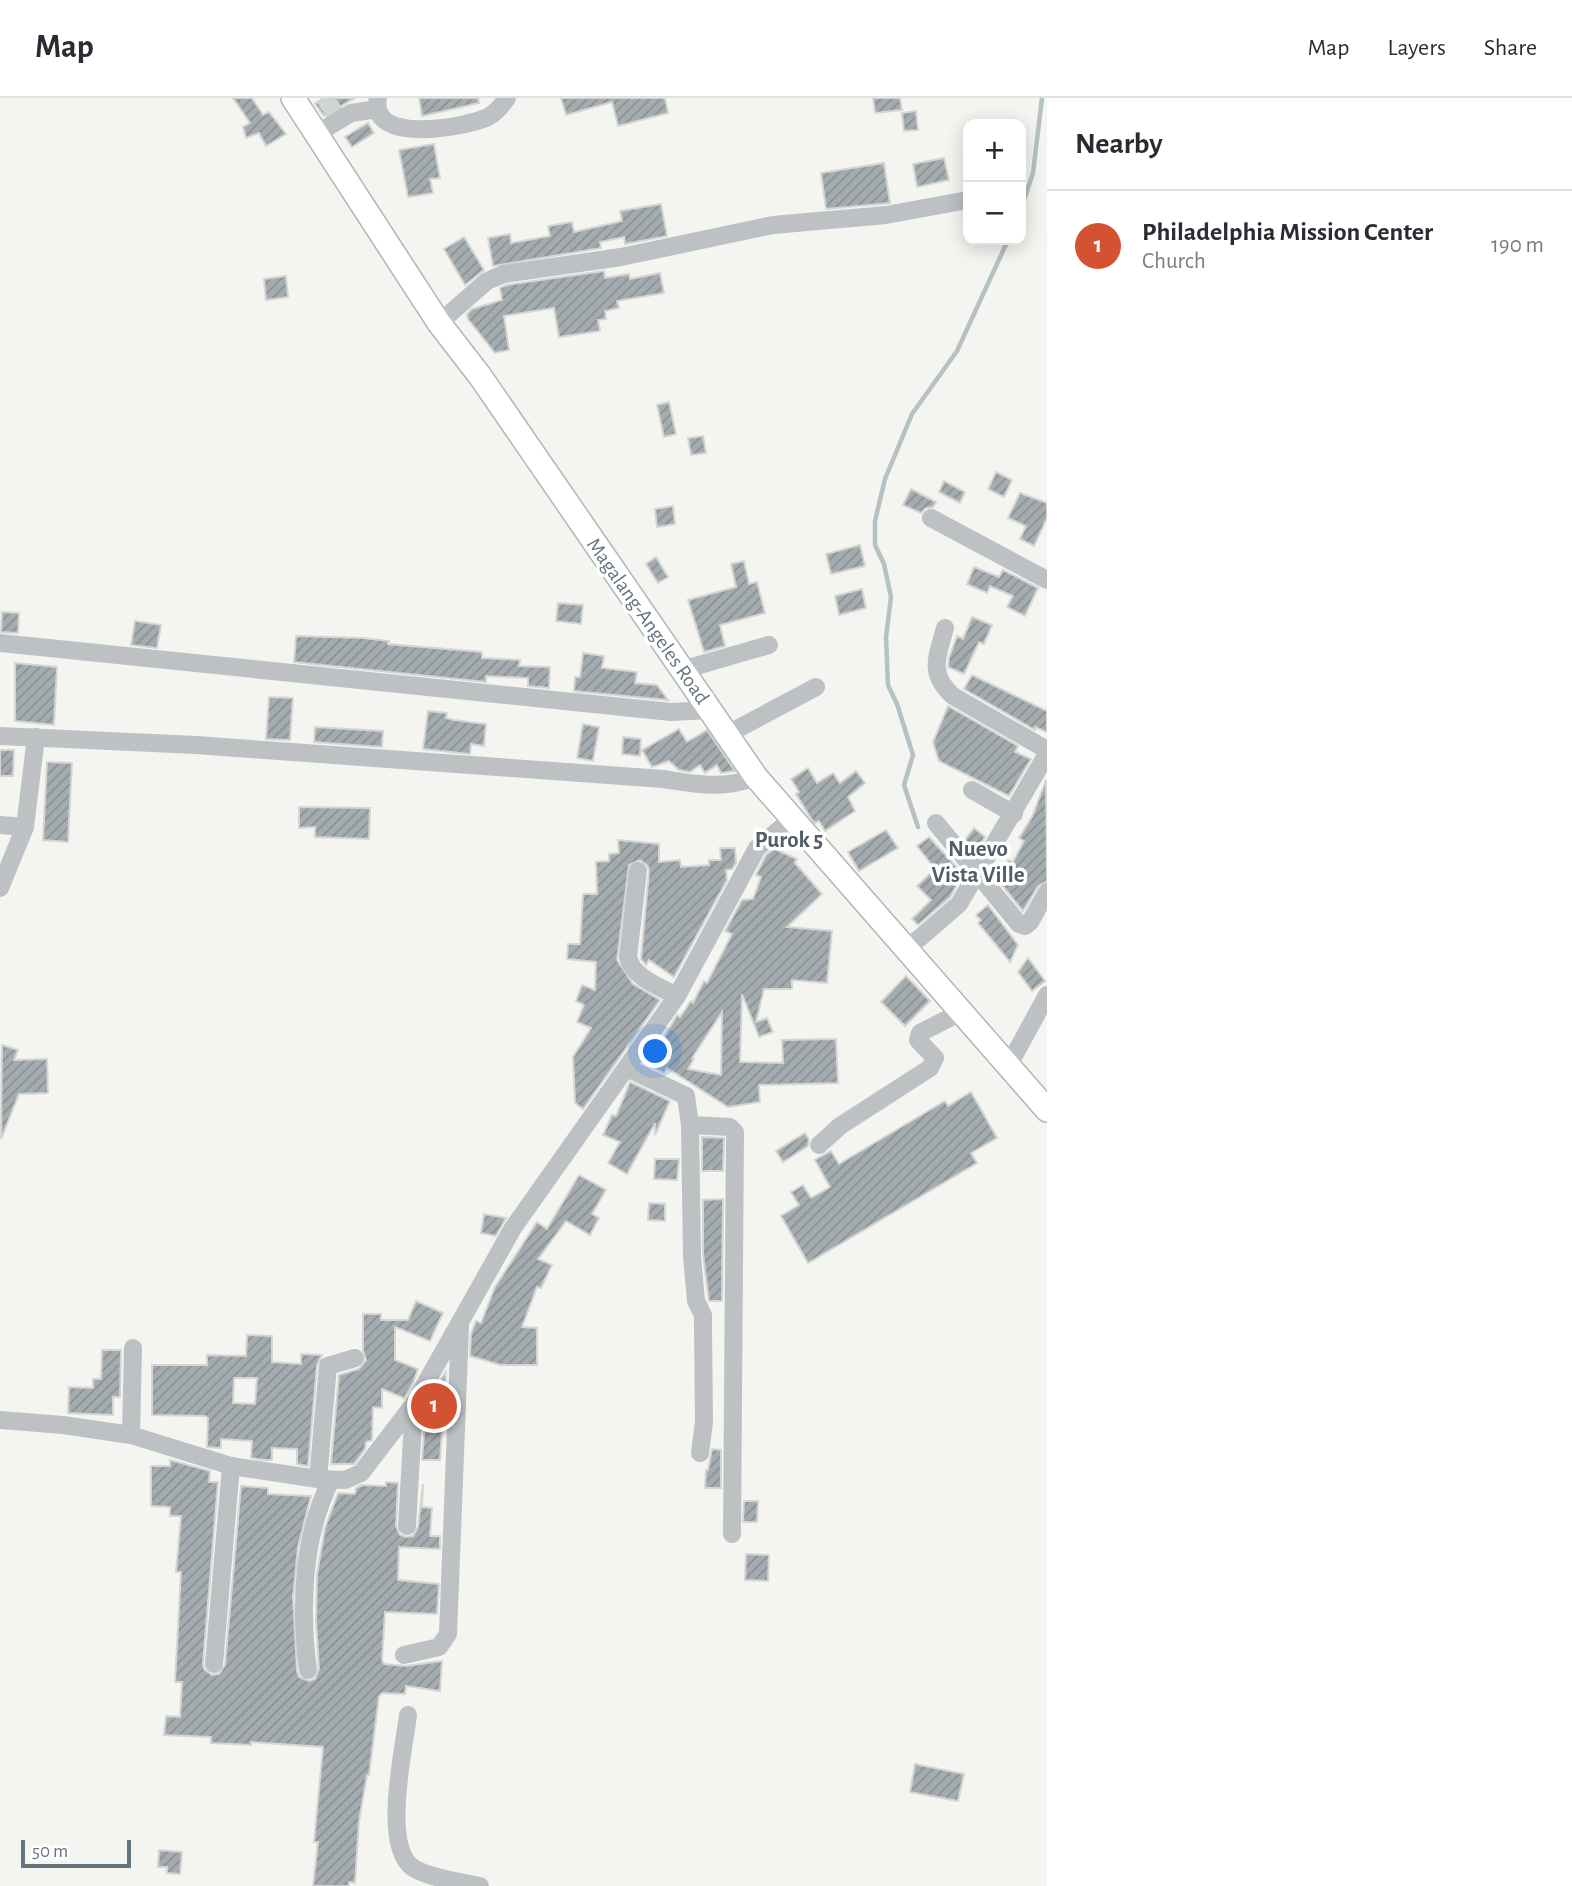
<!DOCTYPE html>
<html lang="en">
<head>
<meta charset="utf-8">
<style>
  :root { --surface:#fff; --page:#f2f2f3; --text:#2b2b33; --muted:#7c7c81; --line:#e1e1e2; --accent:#d35231 }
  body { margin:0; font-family:"Alegreya Sans",sans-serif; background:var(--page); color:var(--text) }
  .controls { position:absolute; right:21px; top:21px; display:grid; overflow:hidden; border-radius:14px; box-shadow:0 4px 18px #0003 }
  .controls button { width:63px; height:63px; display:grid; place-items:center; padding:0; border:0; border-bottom:2px solid var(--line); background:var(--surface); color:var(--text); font:35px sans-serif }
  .scale { position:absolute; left:21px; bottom:18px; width:110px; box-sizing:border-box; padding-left:7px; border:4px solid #65747f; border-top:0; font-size:19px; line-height:24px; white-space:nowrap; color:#65747f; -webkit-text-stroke:5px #fff; paint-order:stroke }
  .you { position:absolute; left:656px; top:954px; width:24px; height:24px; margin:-18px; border:5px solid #fff; border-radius:50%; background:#1a73e8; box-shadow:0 0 0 10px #1a73e833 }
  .badge { display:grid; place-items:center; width:46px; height:46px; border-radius:50%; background:var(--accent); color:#fff; font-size:23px; font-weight:700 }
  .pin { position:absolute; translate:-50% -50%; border:4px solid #fff; box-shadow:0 2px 7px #0006 }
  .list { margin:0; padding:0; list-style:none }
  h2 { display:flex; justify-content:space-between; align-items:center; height:91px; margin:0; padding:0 28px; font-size:30px }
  h2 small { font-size:23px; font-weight:400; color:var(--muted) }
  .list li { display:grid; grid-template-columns:46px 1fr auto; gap:21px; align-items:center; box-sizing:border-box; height:112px; padding:0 28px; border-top:2px solid var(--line) }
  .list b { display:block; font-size:26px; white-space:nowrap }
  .list p { margin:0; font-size:23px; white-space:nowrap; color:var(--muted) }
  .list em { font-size:23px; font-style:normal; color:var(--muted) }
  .map { position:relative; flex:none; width:1047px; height:1788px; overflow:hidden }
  header { display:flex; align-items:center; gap:42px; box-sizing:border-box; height:98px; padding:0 35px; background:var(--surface); border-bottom:2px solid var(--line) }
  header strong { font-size:33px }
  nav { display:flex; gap:38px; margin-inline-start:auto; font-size:24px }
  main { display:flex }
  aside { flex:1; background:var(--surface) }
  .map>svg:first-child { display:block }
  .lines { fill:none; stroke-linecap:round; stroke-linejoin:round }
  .stream { stroke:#b6c1c4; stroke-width:4.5 }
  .building { fill:url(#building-hatch); stroke:#d5d5d3; stroke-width:2; fill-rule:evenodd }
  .minor-tunnel { stroke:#d0d4d4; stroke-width:18; stroke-dasharray:18 9; stroke-linecap:butt }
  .major-casing { stroke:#b1b5b8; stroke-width:26 }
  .minor { stroke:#bdc1c4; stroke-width:18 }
  .major { stroke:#fff; stroke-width:23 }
  .labels { text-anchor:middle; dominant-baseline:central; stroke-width:7; stroke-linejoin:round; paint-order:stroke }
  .street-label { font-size:21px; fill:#65747f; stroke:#fff }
  .neighbourhood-label { font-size:23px; font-weight:bold; fill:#535d65; stroke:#fff }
</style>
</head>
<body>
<header>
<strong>Map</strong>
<nav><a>Map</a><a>Layers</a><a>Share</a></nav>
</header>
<main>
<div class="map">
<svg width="1047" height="1788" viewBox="0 0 1047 1788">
  <defs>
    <pattern id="building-hatch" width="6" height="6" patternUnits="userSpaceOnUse" patternTransform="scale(1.75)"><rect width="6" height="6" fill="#a4acb0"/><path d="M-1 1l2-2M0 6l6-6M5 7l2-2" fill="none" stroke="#899194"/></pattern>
  </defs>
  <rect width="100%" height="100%" fill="#f4f4f0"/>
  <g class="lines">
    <!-- stream -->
    <g class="stream">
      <polyline points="1021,111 1033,75 1042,0"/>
      <polyline points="918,729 904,687 913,657 897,606 888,587 886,539 891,499 884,466 875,447 875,423 885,381 912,316 957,253 1008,142"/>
    </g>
  </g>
  <!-- building -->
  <g class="building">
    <polygon points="233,0 252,0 263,17 269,14 286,36 266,48 259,35 246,40 243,29 250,25"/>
    <polygon points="323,0 355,0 324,18 315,6"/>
    <polygon points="419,0 478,0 479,5 422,18"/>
    <polygon points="561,0 665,0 668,15 618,28 612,4 566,17"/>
    <polygon points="873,0 900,0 902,12 875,15"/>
    <polygon points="916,13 918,32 904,33 902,15"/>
    <polygon points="368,25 374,35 352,49 345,39"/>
    <polygon points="434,46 440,80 430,81 433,95 408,99 399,52"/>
    <polygon points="944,60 949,82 917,89 913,66"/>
    <polygon points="884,65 890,105 826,111 821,75"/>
    <polygon points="661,106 667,138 625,146 624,139 600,144 601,150 493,168 488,140 510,136 511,145 550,138 548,128 572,124 574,134 622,123 620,113"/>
    <polygon points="464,139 484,172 465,187 444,151"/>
    <polygon points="604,173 605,180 629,176 630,181 660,175 664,195 617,203 619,210 605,213 606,221 598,222 600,233 559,239 554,210 504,218 509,252 495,255 468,221 467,216 472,211 502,202 500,190 507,187"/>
    <polygon points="286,178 288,199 266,202 264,181"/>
    <polygon points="669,304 676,336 664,339 657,307"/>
    <polygon points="703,338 706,355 691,357 688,340"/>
    <polygon points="996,374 1012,382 1004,399 988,391"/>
    <polygon points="944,383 965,394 960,405 939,394"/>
    <polygon points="911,391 936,404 933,409 926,410 921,415 903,407"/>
    <polygon points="1020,395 1047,405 1047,420 1034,448 1020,441 1026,428 1008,420"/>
    <polygon points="673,408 675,426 657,429 655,411"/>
    <polygon points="860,447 865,468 831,476 826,456"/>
    <polygon points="656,459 668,479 658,485 646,466"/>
    <polygon points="744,463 749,486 757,484 765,515 720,527 725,548 704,554 688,502 736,489 731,466"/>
    <polygon points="974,469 999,479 1003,472 1038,490 1025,518 1007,509 1013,498 990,488 987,495 967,486"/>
    <polygon points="862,491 866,510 839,517 835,498"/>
    <polygon points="558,505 583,507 581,526 556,523"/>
    <polygon points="2,514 19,515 18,535 1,534"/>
    <polygon points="972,519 992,527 984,546 979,544 964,576 948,569 949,560 957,538 963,541"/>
    <polygon points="135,523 161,527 157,550 131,547"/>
    <polygon points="296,538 363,540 389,543 388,546 482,554 482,560 520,562 519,568 550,569 549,590 528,588 528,580 486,578 486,584 294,564"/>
    <polygon points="583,555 604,558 602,570 637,574 635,585 657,587 668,602 574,593 575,579 580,579"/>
    <polygon points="15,565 57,569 54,627 15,623"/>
    <polygon points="972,577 1047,613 1047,634 1035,629 1035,632 964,591"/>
    <polygon points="269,599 293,600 290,642 266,641"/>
    <polygon points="948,608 1018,648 1015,654 1031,661 1009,698 939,663 933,644"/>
    <polygon points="428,613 447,615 446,620 454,622 486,626 484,648 471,646 470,656 423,651"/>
    <polygon points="583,626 599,629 593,663 577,660"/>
    <polygon points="315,629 383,633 382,649 314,644"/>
    <polygon points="679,631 687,644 707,632 735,673 721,675 717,667 705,675 700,667 690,674 679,672 669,663 652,669 642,652"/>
    <polygon points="623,639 641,641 640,658 622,656"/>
    <polygon points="0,652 14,652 13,678 0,678"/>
    <polygon points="47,664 72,665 68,744 43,742"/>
    <polygon points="808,670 817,685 833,675 840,685 856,673 865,685 848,699 855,713 825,733 819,723 815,725 812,722 796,696 799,694 791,681"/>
    <polygon points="1046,682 1047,783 1038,788 1023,813 998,782 1008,762 1013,764 1024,743 1019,740 1032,719"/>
    <polygon points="299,709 370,710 369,741 315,739 315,729 299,730"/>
    <polygon points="974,730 985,739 976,755 965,742"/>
    <polygon points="886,732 898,750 859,773 848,754"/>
    <polygon points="929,739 963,776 950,799 918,827 912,821 931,802 917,788 935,771 917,748"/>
    <polygon points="618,742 659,746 659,764 680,762 681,769 709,767 709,762 721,762 720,750 735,750 736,765 732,771 726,772 727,782 674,879 649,862 646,867 641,861 649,774 648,768 640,762 629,767 617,862 633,886 660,902 583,1011 575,1005 573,959 591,930 577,924 584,907 576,903 582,887 595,892 596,864 567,861 568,846 580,846 583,796 597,796 596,764 609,763 609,756 619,755"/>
    <path d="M779,747v6l18,8 -2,4 27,31 -35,33 45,4 -5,52 -35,-3v9h-28l-8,33 11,-4 6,14 -14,5 -17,-43 -2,68 43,1 -1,-23 54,-1 2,44 -79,2 1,17 -32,5 -61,-39 -3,5 -16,-8 29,-50 3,2 11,-16 2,2 11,-22 3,2 25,-49 -7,-3 17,-31 11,-1 8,-22 -5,-2 10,-20zM722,914l-1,63 -33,-6 6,-10 -2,-1z"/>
    <polygon points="988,807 1018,847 1010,864 978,825 981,822 976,817"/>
    <polygon points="1028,860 1045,883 1032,893 1018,874"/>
    <polygon points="906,878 930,903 905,928 881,904"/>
    <polygon points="2,947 18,952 14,962 47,961 48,995 19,996 1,1041"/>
    <polygon points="630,984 670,1003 655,1037 655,1025 627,1076 608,1065 620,1044 603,1037 612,1017 616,1018"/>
    <polygon points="971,994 997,1040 971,1055 977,1065 808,1165 781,1118 799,1107 791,1094 803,1087 811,1100 830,1089 815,1062 831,1053 839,1066 945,1003 948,1008"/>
    <polygon points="805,1035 809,1042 808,1048 783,1064 776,1053"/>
    <polygon points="702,1039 724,1040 723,1073 702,1073"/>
    <polygon points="655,1061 679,1061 677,1082 654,1081"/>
    <polygon points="579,1077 606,1092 592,1116 599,1120 590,1137 566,1123 538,1161 552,1167 541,1190 537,1189 522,1229 537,1230 537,1267 501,1267 470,1258 471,1236 476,1223 481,1225 495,1189 537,1124 547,1131"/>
    <polygon points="723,1101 722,1203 709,1203 703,1157 703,1102"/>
    <polygon points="649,1105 665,1106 665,1123 648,1122"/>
    <polygon points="484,1116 506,1120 496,1138 481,1135"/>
    <polygon points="416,1203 443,1215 430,1243 395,1229 395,1262 418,1271 413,1285 404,1300 382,1291 382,1310 373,1309 372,1342 366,1344 365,1351 354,1366 331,1366 339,1277 359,1271 366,1262 363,1252 363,1216 381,1216 381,1222 408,1222"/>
    <path d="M247,1237l25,1v26l29,2v-10l21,1 -5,10 -9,101 -11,-2v-15l-25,-1v12h-7l-14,-2 1,-17 -31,-2v9l-14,-1 1,-29 -3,-2 -53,-1v-50h55v-10l39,1zM234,1280h23l-2,26 -22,-1z"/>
    <polygon points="102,1252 121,1252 120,1299 113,1299 113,1317 68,1315 69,1289 93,1290 93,1281 101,1281"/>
    <polygon points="446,1273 440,1362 422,1362 426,1308"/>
    <polygon points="712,1351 721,1352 721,1390 705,1390 706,1372 708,1372"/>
    <polygon points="170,1362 210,1373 209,1384 218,1384 203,1565 204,1571 212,1577 219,1576 225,1567 241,1388 268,1390 268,1396 311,1398 298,1449 293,1500 297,1573 299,1579 309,1583 315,1581 319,1571 316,1524 317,1476 325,1430 338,1395 355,1396 356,1390 362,1387 386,1388 386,1384 398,1385 396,1428 400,1437 407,1439 413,1438 418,1429 423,1386 422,1409 432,1410 430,1438 440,1438 440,1451 399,1449 398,1482 439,1486 437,1516 385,1514 382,1562 384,1566 406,1568 442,1563 440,1593 406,1588 405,1596 382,1595 379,1598 369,1677 367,1677 359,1723 355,1785 349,1784 349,1788 313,1788 318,1744 314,1744 323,1649 251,1644 251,1647 211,1645 211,1639 164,1637 166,1618 180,1619 182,1584 175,1584 181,1474 176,1474 181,1418 170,1418 170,1409 151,1408 151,1368 170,1368"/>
    <polygon points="744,1403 758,1403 757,1424 743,1424"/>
    <polygon points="746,1456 769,1457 768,1483 745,1482"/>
    <polygon points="915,1666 964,1676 958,1703 910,1694"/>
    <polygon points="159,1752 182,1754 180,1776 167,1775 167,1769 158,1769"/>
  </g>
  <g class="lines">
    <!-- minor-tunnel -->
    <polyline class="minor-tunnel" points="325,0 335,16"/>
    <!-- major casing -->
    <g class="major-casing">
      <polyline id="major" points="293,0 439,225 480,278 756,679 1047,1012"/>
    </g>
    <!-- minor -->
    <g class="minor">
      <path d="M378,0c-10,47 86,30 110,19 7,-4 15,-13 19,-19"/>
      <polyline points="318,35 351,15 377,11"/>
      <polyline points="439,225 487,183 504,176 621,159 773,127 886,117 968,102"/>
      <polyline points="931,420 1047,482"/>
      <path d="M945,530c-8,30 -17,45 8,68l94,54"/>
      <polyline points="0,545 671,614 710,612"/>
      <polyline points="682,572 769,547"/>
      <polyline points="726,637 816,589"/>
      <path d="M0,638l196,9 467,34c33,5 60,11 93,-2"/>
      <polyline points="972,692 1014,716"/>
      <polyline points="936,725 1019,826 1025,828 1030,824 1047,794"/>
      <polyline points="0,727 25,729"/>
      <path d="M638,773l-10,86c5,21 31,29 49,39"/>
      <polyline points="0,790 25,729 36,639"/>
      <polyline points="907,851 959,806 1047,656"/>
      <polyline points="1009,967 1047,897"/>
      <polyline points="627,970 686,998 690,1027 730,1029 735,1034 732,1436"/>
      <polyline points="690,1027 692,1158 696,1203 703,1217 703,1229 704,1324 700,1355"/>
      <polyline points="819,1047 840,1028 930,970 935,960 918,942 920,935 961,914"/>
      <polyline points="0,1322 63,1327 131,1337 231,1368 318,1381 345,1382 361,1375 414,1306 513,1130 677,898 757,750 792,721"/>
      <polyline points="131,1337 133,1250"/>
      <polyline points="318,1381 328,1268 355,1260"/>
      <polyline points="407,1428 414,1306"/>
      <polyline points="404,1557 439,1549 448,1536 460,1228"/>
      <polyline points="214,1566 231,1368"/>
      <path d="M308,1572c-8,-62 -6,-133 23,-190"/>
      <path d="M408,1617c-4,34 -26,129 4,152 13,10 52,16 68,19"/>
    </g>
    <!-- major -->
    <use href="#major" class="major"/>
  </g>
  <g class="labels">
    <!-- street labels -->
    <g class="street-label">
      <text transform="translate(648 523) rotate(55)">Magalang-Angeles Road</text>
    </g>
    <!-- neighbourhood labels -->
    <g class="neighbourhood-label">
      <text x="789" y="742">Purok 5</text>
      <text x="978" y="751">Nuevo<tspan x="978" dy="26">Vista Ville</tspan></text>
    </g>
  </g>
</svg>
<div class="controls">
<button>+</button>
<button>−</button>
</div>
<div class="scale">50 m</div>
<div class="you"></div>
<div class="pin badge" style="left:434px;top:1308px">1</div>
</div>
<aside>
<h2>Nearby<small></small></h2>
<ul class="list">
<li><span class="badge">1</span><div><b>Philadelphia Mission Center</b><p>Church</p></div><em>190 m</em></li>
</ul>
</aside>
</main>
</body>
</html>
